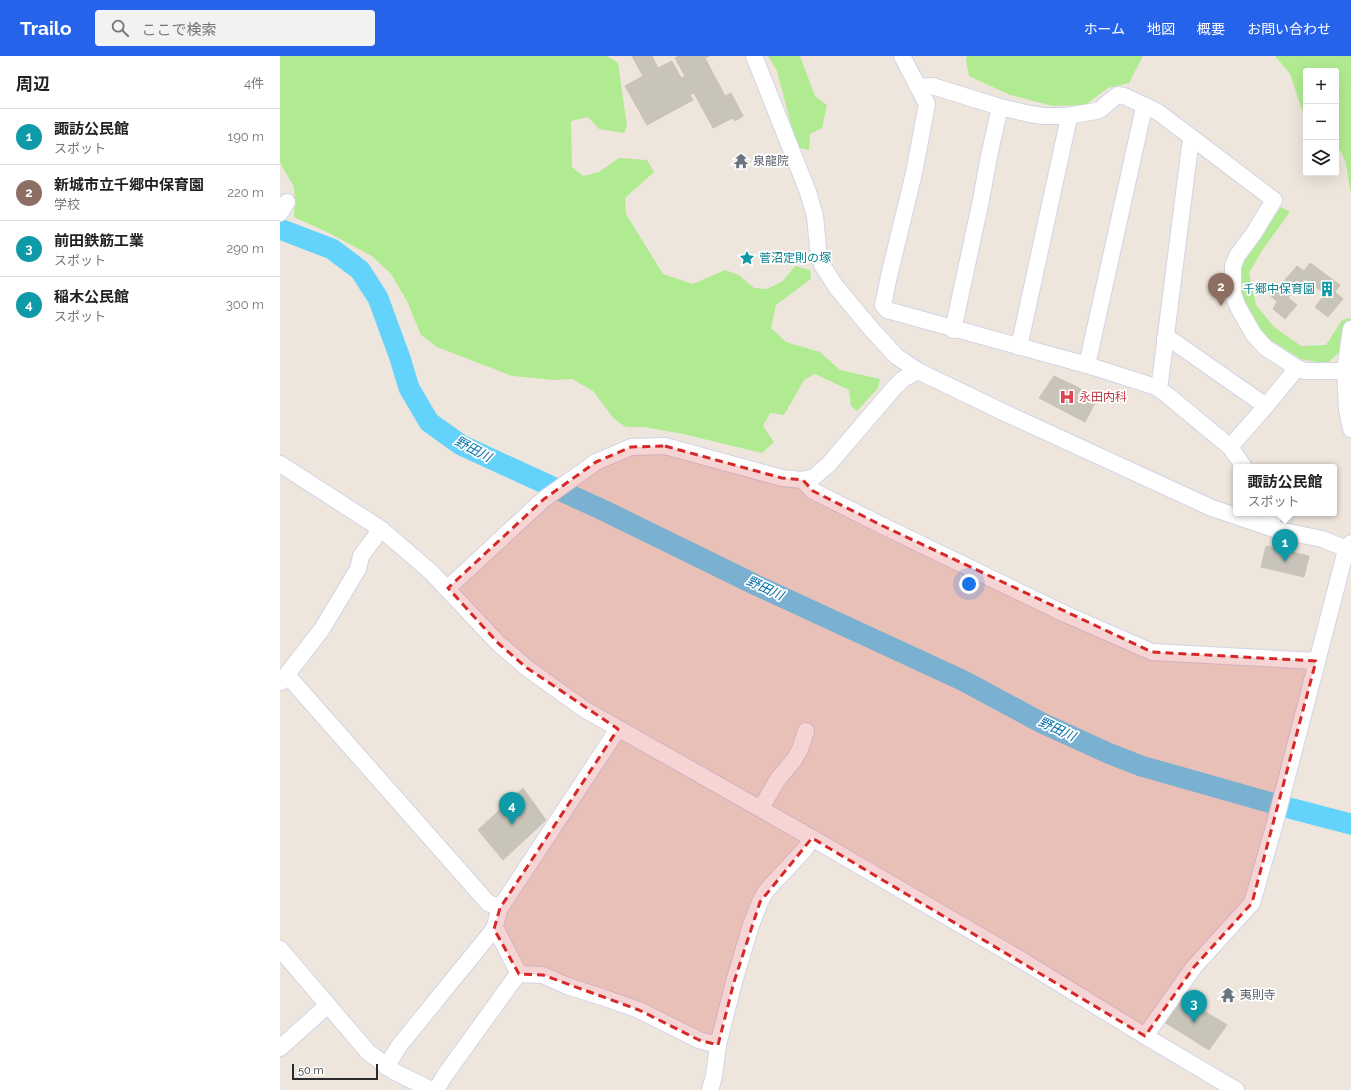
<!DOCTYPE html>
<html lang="ja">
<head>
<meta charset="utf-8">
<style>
  :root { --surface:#fff; --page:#f2f2f2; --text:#222; --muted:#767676; --line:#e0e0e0; --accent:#2563eb }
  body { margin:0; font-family:Raleway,"Noto Sans JP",sans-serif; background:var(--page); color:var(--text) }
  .controls { position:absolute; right:12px; top:12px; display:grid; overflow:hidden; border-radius:4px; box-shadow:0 4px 16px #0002 }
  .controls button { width:36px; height:36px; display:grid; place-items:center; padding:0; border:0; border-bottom:1px solid var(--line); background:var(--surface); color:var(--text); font:20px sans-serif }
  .scale { position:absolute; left:12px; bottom:10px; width:86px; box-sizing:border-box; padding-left:4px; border:2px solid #2b2b2b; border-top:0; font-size:11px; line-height:14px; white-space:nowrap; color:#2b2b2b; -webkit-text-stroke:3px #fff; paint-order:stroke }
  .you { position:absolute; left:689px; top:528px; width:14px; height:14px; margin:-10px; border:3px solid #fff; border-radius:50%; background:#1a73e8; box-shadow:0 0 0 6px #1a73e833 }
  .badge { display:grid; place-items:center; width:26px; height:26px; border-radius:50%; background:var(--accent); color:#fff; font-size:13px; font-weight:700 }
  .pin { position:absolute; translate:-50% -33px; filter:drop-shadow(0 1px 2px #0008) }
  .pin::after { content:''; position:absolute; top:21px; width:14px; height:12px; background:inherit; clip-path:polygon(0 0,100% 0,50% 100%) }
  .popup { position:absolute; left:953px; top:408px; width:104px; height:52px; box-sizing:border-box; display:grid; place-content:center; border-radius:4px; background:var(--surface); filter:drop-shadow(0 1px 3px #0005); font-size:13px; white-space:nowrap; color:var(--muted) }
  .popup b { font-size:15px; color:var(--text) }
  .popup::after { content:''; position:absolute; left:50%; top:100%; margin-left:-8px; border:8px solid transparent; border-top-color:var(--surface) }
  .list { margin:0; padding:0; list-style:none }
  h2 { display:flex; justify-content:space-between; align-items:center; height:52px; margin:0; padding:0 16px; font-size:17px }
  h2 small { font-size:13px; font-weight:400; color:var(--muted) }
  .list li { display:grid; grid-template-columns:26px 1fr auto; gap:12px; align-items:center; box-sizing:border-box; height:56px; padding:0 16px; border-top:1px solid var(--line) }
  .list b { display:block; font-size:15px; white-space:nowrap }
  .list p { margin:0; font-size:13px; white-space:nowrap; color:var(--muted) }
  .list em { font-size:13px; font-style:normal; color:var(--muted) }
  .icon { flex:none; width:22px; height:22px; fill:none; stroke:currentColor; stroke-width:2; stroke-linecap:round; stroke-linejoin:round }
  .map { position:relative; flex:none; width:1071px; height:1034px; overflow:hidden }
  header { display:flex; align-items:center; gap:24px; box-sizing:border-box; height:56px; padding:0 20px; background:var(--accent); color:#fff }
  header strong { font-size:19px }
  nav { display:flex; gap:22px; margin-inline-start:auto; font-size:14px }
  .search { width:280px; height:36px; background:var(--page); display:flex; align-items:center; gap:10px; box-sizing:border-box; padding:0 14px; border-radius:4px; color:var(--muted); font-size:15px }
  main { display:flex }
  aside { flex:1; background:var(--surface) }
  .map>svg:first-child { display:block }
  .green { fill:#b0eb92 }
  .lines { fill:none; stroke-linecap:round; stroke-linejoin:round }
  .river { stroke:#63d3fb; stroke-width:21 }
  .building { fill:#c9c4ba; stroke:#cac3b5 }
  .minor-casing { stroke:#d1d4e5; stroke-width:18 }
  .minor { stroke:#fff; stroke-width:16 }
  .marked { fill:#d62828; fill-opacity:0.2; stroke:#d62828; stroke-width:3; stroke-dasharray:8 5; stroke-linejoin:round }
  .labels { text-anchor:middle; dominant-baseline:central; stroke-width:3.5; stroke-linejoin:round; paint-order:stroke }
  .worship-label { font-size:12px; fill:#5b616d; stroke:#fff; text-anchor:start }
  .culture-label { font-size:12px; fill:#0d838f; stroke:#fff; text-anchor:start }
  .health-label { font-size:12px; fill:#be3a42; stroke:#fff; text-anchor:start }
  .water-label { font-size:13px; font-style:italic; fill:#006faa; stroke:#fff }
</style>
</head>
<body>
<header>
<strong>Trailo</strong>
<div class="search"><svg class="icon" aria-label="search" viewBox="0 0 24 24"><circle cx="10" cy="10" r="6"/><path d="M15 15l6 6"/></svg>ここで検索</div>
<nav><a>ホーム</a><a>地図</a><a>概要</a><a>お問い合わせ</a></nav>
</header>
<main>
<aside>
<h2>周辺<small>4件</small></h2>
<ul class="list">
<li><span class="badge" style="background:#0f9aa8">1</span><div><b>諏訪公民館</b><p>スポット</p></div><em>190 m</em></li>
<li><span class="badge" style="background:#8d6e63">2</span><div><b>新城市立千郷中保育園</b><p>学校</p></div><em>220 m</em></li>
<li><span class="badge" style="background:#0f9aa8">3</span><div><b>前田鉄筋工業</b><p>スポット</p></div><em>290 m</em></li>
<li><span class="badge" style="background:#0f9aa8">4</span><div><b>稲木公民館</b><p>スポット</p></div><em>300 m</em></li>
</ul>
</aside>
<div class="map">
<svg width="1071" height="1034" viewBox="0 0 1071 1034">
  <rect width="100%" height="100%" fill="#eee6dc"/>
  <!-- green -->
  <g class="green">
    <polygon points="0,0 327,0 338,7 347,70 344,77 319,73 308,61 291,65 292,111 303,120 319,116 339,102 367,104 374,116 345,142 346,158 383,218 413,228 445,214 459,219 474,232 487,233 503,225 515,210 530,214 531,223 496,249 491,272 506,286 540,296 560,314 600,323 598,332 577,355 571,350 569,334 535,318 524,324 504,359 490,357 483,370 494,386 482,397 403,378 364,371 346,371 334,363 313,335 292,323 275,324 232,320 157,291 141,279 127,245 111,218 92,200 47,176 14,161 15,146 14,131 0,107"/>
    <polygon points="488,0 520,0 535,40 547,49 542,72 530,78 529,94 517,91 497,15"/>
    <polygon points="687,0 863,0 849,27 828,32 805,49 773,50 730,39 689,20 686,4"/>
    <path d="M995,0h76v137c-4,-16 -3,-36 -15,-47v-75h-30v43l-4,-4 -12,-36z"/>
    <polygon points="1001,151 1010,156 983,193 969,217 976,249 994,271 1021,290 1046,289 1062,264 1071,262 1071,302 1057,298 1047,308 1021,303 989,283 970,261 959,232 959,208"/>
  </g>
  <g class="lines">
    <!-- river -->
    <polyline class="river" points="0,173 52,193 80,214 98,242 120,302 129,332 149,366 181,389 325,455 476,529 684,625 762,667 828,697 861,710 1013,753 1071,768"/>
  </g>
  <!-- building -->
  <g class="building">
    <polygon points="352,0 372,0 378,12 392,5 401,22 405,20 395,2 398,0 429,0 425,2 445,40 451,37 463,60 455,65 453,62 433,72 414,37 410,39 413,44 367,69 345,30 363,20"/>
    <polygon points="1030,207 1060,229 1055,236 1063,243 1048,261 1035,251 1045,238 1025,223 1008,242 1017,249 1005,263 993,253 997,246 991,240 1017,210 1024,215"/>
    <polygon points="774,320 818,341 805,366 759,342"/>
    <polygon points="986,490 1029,500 1024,521 981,511"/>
    <polygon points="243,732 266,764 223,804 198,774"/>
    <polygon points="901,941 947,969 929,994 881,964"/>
  </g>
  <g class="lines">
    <!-- minor casing -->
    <g class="minor-casing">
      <g id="minor">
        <polyline points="474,0 480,15 528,136 535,160 538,192 542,209 557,232 593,275 616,300 638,315"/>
        <polyline points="622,0 647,48 634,117 609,220 603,249 607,254 807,309 876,331 886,338 950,391 964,411"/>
        <polyline points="638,31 652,30 720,51 750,58 763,60 787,60 816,55 821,53 830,45 838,39 844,40 878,56 994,144 974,177 957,200 953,210 953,238 958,251 974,279 986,292 1017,312 1025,315 1065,315"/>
        <polyline points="0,157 7,146"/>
        <polyline points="1071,273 1065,315 1067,353 1071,373"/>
        <polyline points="673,274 701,144 709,100 720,51"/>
        <polyline points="885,282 890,283 986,350"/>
        <polyline points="739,291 788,66 787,60"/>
        <polyline points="807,309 863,56 866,50"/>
        <polyline points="876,331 880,326 910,90 913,83"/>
        <polyline points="950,391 986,350 1017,312"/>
        <polyline points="0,408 101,473 151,516 218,587 247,612 304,653 532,782 743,905 865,980 956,1034"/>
        <polyline points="523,424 533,435 603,470 783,557 872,596 1036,605"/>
        <polyline points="990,457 994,473"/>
        <polyline points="168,532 264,443 316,406 351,391 385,390 502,422 523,424 534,421 548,409 614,332 623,323 638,315 723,356 932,452 994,473 1042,483 1067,493 1071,487"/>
        <polyline points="7,619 208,847 220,852"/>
        <polyline points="1,626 42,573 78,513 81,500 101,473"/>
        <polyline points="481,752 498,723 514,704 520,693 526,675"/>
        <polyline points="0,893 88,996 115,1016 152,1034"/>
        <polyline points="239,918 263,919 287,930 322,941 359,954 419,984 438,989"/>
        <polyline points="865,980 914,911 972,847 995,767 1065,498 1067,493 1071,495"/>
        <polyline points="0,992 48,949"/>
        <polyline points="106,1011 119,990 214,873 220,852 338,673"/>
        <polyline points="156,1034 165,1019 235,922 239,918 218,877 214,873"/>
        <polyline points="430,1034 434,1020 438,989 454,926 471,869 480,846 486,835 525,793 532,782"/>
      </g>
    </g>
    <!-- minor -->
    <use href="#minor" class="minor"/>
  </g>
  <!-- marked area -->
  <path class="marked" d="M385,390l117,32 21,2 10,11 70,35 269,126 164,9 -64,242 -58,64 -49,69 -333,-198 -52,64 -26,80 -16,63 -19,-5 -60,-30 -96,-35 -24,-1 -25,-45 6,-21 118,-179 -91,-61 -29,-25 -50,-55 96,-89 52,-37 35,-15z"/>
  <!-- icons -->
  <defs>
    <g id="temple-bare" transform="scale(1.2)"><path d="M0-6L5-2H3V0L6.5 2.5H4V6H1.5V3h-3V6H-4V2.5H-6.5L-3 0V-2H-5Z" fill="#6b7280" stroke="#fff" stroke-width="2.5" paint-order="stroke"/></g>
    <g id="sight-bare" transform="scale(1.2)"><path d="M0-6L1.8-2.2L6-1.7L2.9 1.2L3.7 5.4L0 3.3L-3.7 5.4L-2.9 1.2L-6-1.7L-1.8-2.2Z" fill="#0f9aa8" stroke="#fff" stroke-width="2.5" paint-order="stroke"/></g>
    <g id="building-bare" transform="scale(1.2)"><path d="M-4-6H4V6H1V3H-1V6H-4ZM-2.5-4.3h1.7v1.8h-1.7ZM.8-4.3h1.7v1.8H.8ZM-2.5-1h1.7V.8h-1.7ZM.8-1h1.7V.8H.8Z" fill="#0f9aa8" stroke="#fff" stroke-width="2.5" paint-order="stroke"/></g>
    <g id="hospital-bare" transform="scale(1.2)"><path d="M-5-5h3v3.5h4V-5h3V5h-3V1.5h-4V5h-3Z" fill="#e0444e" stroke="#fff" stroke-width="2.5" paint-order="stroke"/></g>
  </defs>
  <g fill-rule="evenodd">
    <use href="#temple-bare" x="461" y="105"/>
    <use href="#sight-bare" x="467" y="202"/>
    <use href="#building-bare" x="1047" y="233"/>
    <use href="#hospital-bare" x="787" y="341"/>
    <use href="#temple-bare" x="948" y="939"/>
  </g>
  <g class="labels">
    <!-- worship labels -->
    <g class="worship-label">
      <text x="473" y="105">泉龍院</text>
      <text x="960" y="939">夷則寺</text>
    </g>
    <!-- culture labels -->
    <g class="culture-label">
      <text x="479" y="202">菅沼定則の塚</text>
      <text x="1035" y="233" text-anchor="end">千郷中保育園</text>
    </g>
    <!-- health labels -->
    <g class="health-label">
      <text x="799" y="341">永田内科</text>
    </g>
    <!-- water labels -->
    <g class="water-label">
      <text transform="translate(193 393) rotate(28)">野田川</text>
      <text transform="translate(485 532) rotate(25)">野田川</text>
      <text transform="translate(777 673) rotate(25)">野田川</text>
    </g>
  </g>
</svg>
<div class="controls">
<button>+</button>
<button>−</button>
<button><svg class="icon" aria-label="layers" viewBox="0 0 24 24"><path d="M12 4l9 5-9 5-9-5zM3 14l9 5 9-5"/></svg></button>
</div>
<div class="scale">50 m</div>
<div class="you"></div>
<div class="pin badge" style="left:1005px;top:506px;background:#0f9aa8">1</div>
<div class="popup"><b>諏訪公民館</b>スポット</div>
<div class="pin badge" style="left:941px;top:250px;background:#8d6e63">2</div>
<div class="pin badge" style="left:914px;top:967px;background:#0f9aa8">3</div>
<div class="pin badge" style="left:232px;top:769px;background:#0f9aa8">4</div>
</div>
</main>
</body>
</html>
